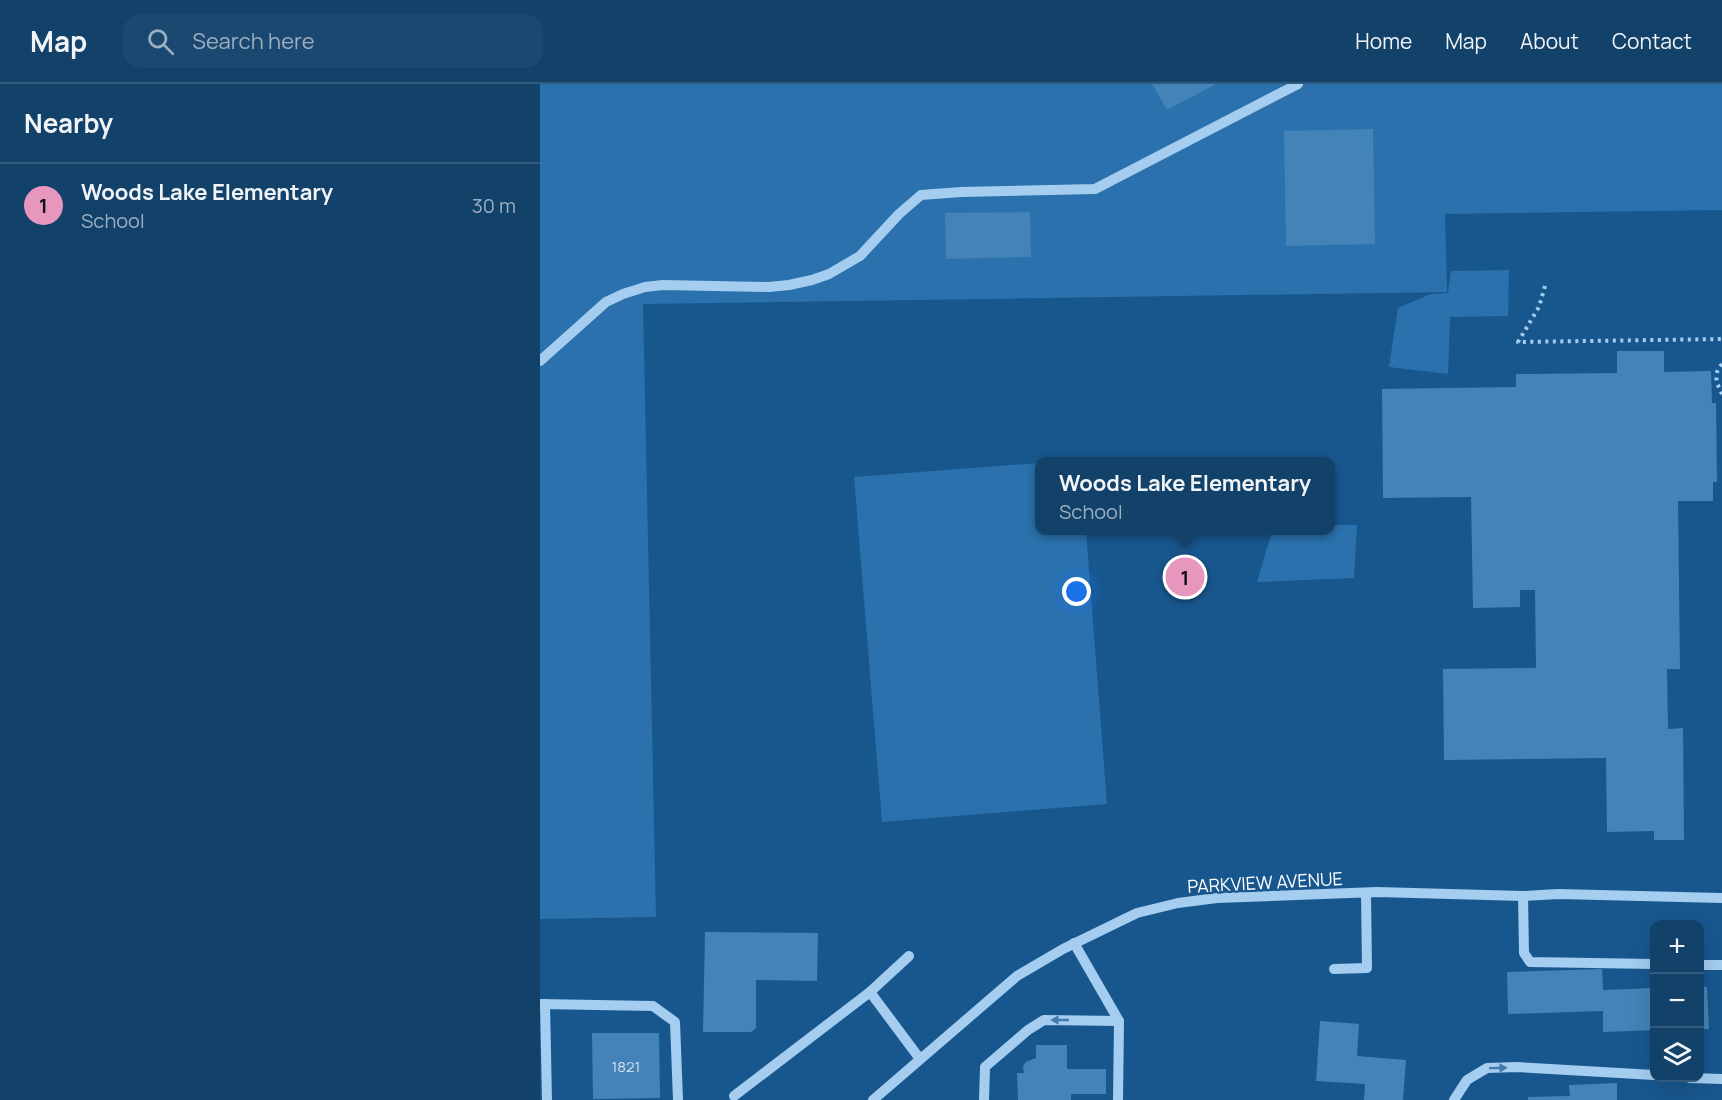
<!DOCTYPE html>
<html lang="en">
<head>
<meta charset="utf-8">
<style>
  :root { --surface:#12416a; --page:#1b4870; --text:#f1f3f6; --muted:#9cafc1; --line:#315a7e; --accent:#e797bd }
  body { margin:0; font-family:Manrope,sans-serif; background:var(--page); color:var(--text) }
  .controls { position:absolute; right:18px; bottom:18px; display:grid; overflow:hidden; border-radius:12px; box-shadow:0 6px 24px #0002 }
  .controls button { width:54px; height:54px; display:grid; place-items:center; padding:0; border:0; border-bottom:2px solid var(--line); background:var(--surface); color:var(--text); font:30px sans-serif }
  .you { position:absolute; left:537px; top:508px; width:21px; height:21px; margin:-15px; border:4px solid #fff; border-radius:50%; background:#1a73e8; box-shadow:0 0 0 9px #1a73e833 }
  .badge { display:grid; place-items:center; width:39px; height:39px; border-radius:50%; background:var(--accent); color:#111; font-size:20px; font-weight:700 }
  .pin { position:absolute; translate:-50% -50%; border:3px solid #fff; box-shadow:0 2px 6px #0006 }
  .popup { position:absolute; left:495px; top:373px; width:300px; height:78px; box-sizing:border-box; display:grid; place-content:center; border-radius:12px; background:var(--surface); filter:drop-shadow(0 2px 4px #0005); font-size:20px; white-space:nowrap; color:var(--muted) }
  .popup b { font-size:22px; color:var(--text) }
  .popup::after { content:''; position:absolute; left:50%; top:100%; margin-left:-12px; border:12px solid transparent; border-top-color:var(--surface) }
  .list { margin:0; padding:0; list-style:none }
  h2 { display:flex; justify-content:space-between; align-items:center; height:78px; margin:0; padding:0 24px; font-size:26px }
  h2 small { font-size:20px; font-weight:400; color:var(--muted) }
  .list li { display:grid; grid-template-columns:39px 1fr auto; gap:18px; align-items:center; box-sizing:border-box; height:84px; padding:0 24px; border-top:2px solid var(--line) }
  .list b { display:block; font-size:22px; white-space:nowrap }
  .list p { margin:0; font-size:20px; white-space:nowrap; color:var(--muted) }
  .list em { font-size:20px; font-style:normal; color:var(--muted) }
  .icon { flex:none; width:33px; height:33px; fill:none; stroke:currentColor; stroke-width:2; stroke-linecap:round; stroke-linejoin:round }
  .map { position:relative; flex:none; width:1182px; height:1016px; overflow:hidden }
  header { display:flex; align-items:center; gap:36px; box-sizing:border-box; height:84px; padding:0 30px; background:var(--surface); border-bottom:2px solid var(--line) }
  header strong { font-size:28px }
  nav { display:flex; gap:33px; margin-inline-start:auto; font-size:21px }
  .search { width:420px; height:54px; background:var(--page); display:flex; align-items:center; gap:15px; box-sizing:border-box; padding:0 21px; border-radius:18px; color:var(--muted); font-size:22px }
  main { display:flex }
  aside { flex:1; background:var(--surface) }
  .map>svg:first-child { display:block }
  .green { fill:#2a71ad }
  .building { fill:#4483b8 }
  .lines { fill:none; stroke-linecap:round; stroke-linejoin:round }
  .path { stroke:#a4cdef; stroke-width:4; stroke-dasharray:3 4.5; stroke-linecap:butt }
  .minor { stroke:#a4cdef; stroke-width:10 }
  .oneway { fill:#427aab }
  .labels { text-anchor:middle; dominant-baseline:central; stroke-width:4.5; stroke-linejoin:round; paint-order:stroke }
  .number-label { font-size:15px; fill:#d0e0ed }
  .street-label { font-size:18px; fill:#fff; stroke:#18578e }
</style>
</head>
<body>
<header>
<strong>Map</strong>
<div class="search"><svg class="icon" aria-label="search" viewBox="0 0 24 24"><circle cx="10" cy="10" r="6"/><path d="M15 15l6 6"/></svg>Search here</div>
<nav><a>Home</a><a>Map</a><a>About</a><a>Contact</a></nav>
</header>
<main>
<aside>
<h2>Nearby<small></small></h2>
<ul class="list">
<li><span class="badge">1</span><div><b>Woods Lake Elementary</b><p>School</p></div><em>30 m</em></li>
</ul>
</aside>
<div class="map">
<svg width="1182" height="1016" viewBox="0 0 1182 1016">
  <rect width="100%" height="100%" fill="#18578e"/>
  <!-- green -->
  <g class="green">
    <polygon points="0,0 1182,0 1182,126 905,130 907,208 103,220 116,833 0,835"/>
    <polygon points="969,186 968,232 910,233 908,290 849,283 858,224 891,210 908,209 911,187"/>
    <polygon points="499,379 500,446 546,447 567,720 342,738 314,393"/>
    <polygon points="791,441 817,441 814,494 717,498 732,447 790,446"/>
  </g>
  <!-- building -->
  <g class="building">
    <polygon points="612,0 676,0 627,26"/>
    <polygon points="833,45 835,160 746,162 744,47"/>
    <polygon points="490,128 491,173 406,175 405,129"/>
    <polygon points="1077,267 1124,267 1124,288 1171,287 1172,319 1176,319 1177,398 1173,398 1173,417 1138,417 1140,585 1127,585 1128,645 1143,644 1144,756 1114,756 1114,747 1067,748 1066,674 904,676 903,585 996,584 995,506 980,506 980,523 933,524 931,413 843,414 842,305 976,303 976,290 1077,289"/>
    <polygon points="165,848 278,849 277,897 216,896 216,944 211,948 163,948"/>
    <polygon points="1062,885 1063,906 1114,904 1114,946 1063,948 1063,927 968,930 967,888"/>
    <polygon points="1160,903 1167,903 1169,945 1160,945"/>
    <polygon points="780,937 819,940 817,972 866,976 863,1016 824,1016 825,1000 776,997"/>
    <polygon points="52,949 119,949 120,1014 53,1015"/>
    <polygon points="496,961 527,961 527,985 566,985 566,1010 531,1010 531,1016 478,1016 477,989 484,989 483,982 486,978 496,974"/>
    <polygon points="1077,999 1077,1016 988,1016 988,1013 1030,1012 1029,1001"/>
  </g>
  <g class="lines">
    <!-- path -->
    <g class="path">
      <polyline points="1005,202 999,223 978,258 1182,255"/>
      <path d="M1182,280c-9,10 -6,18 0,30"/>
    </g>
    <!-- minor -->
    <g class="minor">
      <polyline points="0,277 66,218 83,210 105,203 123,201 229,203 249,201 272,196 289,190 320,172 359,130 381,111 421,108 555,105 758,0"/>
      <polyline points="983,812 984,869 990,878 1114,880"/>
      <polyline points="534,859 579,937 578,1016"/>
      <polyline points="1160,881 1182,881"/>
      <polyline points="794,885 827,884 826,809"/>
      <polyline points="330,908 369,872"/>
      <polyline points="0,920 113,922 135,938 138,1016"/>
      <polyline points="5,920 7,1016"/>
      <polyline points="1150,994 1182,995"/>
      <polyline points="194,1012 330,908 380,975"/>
      <polyline points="333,1016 477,892 523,865 597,829 638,819 677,814 837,808 983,812 1018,810 1182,814"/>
      <polyline points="444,1016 445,983 488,946 504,936 579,937"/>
      <polyline points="914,1016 927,996 947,984 977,983 1114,991"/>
    </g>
  </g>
  <!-- one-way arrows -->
  <defs><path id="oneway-solid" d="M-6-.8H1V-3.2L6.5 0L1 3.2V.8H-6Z" transform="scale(1.5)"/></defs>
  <g class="oneway">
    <use href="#oneway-solid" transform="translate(520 936) rotate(-180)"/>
    <use href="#oneway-solid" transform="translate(958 984) rotate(-1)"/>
  </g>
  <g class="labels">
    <!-- number labels -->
    <g class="number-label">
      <text x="86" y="982">1821</text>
    </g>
    <!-- street labels -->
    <g class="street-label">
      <text transform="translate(725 798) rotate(-3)">PARKVIEW AVENUE</text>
    </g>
  </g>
</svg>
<div class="controls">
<button>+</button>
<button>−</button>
<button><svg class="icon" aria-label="layers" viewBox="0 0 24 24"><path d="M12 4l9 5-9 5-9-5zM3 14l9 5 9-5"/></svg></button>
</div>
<div class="you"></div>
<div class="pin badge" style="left:645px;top:493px">1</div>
<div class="popup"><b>Woods Lake Elementary</b>School</div>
</div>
</main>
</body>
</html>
